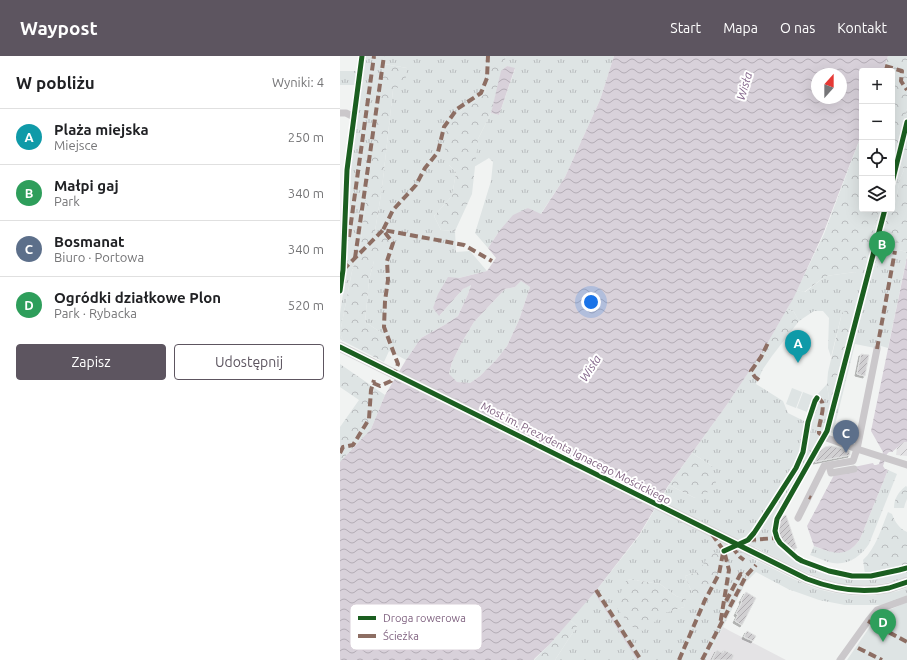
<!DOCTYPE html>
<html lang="pl">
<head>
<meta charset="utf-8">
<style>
  :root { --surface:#fff; --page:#f6f6f6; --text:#202124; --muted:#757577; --line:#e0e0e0; --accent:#5d5560 }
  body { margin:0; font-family:Ubuntu,sans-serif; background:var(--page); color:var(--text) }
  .controls { position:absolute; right:12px; top:12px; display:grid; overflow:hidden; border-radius:4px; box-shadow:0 4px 16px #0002 }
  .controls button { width:36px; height:36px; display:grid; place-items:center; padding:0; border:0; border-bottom:1px solid var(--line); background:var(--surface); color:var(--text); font:20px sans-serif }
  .compass { position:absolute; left:471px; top:12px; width:36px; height:36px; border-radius:50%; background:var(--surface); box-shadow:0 4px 16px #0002; rotate:21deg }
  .you { position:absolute; left:251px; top:246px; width:14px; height:14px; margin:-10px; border:3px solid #fff; border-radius:50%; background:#1a73e8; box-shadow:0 0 0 6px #1a73e833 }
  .badge { display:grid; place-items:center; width:26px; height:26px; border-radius:50%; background:var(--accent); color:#fff; font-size:13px; font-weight:700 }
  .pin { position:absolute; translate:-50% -33px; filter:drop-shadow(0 1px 2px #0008) }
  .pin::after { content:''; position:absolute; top:21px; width:14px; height:12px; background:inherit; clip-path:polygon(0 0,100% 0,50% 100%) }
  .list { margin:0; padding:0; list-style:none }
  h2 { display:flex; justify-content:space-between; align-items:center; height:52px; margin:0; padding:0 16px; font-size:17px }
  h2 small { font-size:13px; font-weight:400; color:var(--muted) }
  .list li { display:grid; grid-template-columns:26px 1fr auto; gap:12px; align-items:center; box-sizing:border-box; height:56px; padding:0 16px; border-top:1px solid var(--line) }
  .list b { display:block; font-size:15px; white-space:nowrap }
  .list p { margin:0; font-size:13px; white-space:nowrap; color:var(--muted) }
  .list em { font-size:13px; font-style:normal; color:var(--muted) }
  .actions { display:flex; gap:8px; padding:12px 16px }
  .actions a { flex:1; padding:9px 0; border:1px solid var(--accent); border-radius:4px; text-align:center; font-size:14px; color:var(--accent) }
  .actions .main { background:var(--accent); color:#fff }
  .icon { flex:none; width:22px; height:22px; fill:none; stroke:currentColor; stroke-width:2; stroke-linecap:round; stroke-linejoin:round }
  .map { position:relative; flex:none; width:567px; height:604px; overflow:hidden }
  header { display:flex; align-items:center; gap:24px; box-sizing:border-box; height:56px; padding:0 20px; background:var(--accent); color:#fff }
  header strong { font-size:19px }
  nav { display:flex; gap:22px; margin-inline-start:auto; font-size:14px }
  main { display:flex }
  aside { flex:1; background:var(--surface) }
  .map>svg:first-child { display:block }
  .built { fill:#e4e3e5 }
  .industrial { fill:url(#industrial-furrows) }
  .grass { fill:url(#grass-tufts); fill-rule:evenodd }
  .forest { fill:url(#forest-crowns) }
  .garden { fill:#dee4e4 }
  .water { fill:url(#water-waves); fill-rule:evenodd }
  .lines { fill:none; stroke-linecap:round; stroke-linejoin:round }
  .stream { stroke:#d8d1da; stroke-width:1.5 }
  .building { fill:url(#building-hatch); stroke:#e1e2e2; filter:url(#shadow) }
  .major-casing { stroke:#cfcfd0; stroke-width:10 }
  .minor { stroke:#cbc8cb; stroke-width:7 }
  .major { stroke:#dfdedf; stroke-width:9 }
  .quiet { stroke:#8d6e63; stroke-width:4; stroke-dasharray:8 4; stroke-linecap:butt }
  .cycleway-casing { stroke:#fff; stroke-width:8 }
  .cycleway { stroke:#1b5e20; stroke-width:5 }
  .labels { text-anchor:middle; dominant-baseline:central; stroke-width:4; stroke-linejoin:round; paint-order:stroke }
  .street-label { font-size:11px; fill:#806381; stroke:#fff }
  .water-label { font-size:12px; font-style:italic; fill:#85688c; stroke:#fff }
  .key { fill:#fff; stroke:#d9d0d9; stroke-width:1 }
  .key-label { font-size:11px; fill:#806381 }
</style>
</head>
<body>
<header>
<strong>Waypost</strong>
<nav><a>Start</a><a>Mapa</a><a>O nas</a><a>Kontakt</a></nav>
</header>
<main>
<aside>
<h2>W pobliżu<small>Wyniki: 4</small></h2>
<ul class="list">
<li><span class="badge" style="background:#0f9aa8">A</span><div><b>Plaża miejska</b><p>Miejsce</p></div><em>250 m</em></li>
<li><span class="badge" style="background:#2e9e5b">B</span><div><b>Małpi gaj</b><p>Park</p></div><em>340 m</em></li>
<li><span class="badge" style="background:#5c6f8a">C</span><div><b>Bosmanat</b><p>Biuro · Portowa</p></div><em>340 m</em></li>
<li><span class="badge" style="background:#2e9e5b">D</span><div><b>Ogródki działkowe Plon</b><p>Park · Rybacka</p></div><em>520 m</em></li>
</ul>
<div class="actions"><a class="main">Zapisz</a><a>Udostępnij</a></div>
</aside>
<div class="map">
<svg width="567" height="604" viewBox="0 0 567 604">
  <defs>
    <pattern id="industrial-furrows" width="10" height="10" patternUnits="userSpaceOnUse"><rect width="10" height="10" fill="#e4e3e5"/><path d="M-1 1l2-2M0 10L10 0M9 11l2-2" fill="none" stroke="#bebcbf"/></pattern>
    <pattern id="grass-tufts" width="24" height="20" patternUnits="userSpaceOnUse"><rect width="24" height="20" fill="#dee4e4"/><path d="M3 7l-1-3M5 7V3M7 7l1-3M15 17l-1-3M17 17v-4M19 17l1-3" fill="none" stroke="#b9bcbe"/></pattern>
    <pattern id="forest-crowns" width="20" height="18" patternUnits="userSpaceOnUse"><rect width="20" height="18" fill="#dee4e4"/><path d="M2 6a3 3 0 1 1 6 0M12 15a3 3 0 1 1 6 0" fill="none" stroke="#b9bcbe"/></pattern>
    <pattern id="water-waves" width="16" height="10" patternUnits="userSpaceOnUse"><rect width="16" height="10" fill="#d8d1da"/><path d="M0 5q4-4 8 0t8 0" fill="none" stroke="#b4adb6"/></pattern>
    <pattern id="building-hatch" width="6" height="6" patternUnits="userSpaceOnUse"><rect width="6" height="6" fill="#d1d0d2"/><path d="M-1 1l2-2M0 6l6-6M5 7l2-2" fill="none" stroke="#afacb0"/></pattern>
    <filter id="shadow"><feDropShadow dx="-2" dy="2" stdDeviation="0" flood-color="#0004"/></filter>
  </defs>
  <rect width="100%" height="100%" fill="#f1f3f2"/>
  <!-- built -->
  <polygon class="built" points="383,571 390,575 446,604 366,604"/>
  <!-- industrial -->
  <polygon class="industrial" points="564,386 567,386 567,400 556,399 557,392"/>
  <!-- grass -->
  <g class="grass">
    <polygon points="25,0 150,0 145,38 118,57 109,109 116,116 112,140 94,160 101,174 115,175 116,196 130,195 147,215 119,222 93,252 100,259 123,233 131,228 128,238 118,260 106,268 81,282 66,304 49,295 45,279 25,266 29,224 34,205 35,175 42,132 53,34 67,12 45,8 20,190 12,215 0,277 3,285 0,283 0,258 5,224 8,131"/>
    <polygon points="166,0 274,0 260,44 225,121 200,159 188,152 160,174 148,192 135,177 151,125 153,106 149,102 134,111 138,83 151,57 159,59 175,13 167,10 161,15"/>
    <polygon points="0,15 17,15 15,29 0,29"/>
    <polygon points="567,53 567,79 560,107 564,114 560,123 555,148 552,153 552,112"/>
    <path d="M539,153h13l-5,8 9,23 3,1v9l8,2v4l-19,92 -7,-2 -1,3 -25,-5 -22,89 -8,-2 -50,90c-1,7 -2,12 1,18 2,5 6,8 10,11 4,4 9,9 14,12 16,9 44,16 62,16 15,0 31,-4 45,-9v8c-7,2 -14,5 -21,6 -52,10 -86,-14 -131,-36l-5,10 7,4 -2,4 3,-4c21,10 42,23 64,29 22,6 46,8 67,3 6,-1 12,-3 18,-5v9l-20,8h-42l-26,-5 -31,-11 -32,-17 -10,10 -40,78h-151l22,-34 -7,-6 25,-28 44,-56 30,-51 26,13 17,-32 -20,-13 34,-47 37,-56 5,6h4l-9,13 -7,15 27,17 5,12 18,9 9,-25 12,-13 2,15 3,1 10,-87 -11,44 -3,-9 1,-30 -6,-7h-9l-15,10 -5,-9 -7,-3 10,-19 8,2 21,-16 29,-4 6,4zM358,516l-5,23 -8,-19zM287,523l33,5 16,12 9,3 -1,8 -17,5z"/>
    <polygon points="181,225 190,231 179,264 167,290 156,304 140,320 130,327 117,326 109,319 112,306 122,286 134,266 165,233 175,231"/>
    <path d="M548,414l9,4 -28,70c-9,14 -24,23 -41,18 -6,-2 -12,-5 -18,-7l4,-9c17,7 34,12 46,-7z"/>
  </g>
  <!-- forest -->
  <g class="forest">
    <polygon points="150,0 166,0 151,57 138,83 132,138 115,175 101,174 94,160 112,140 116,116 109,109 104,89 107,72 118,57 145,38"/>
    <polygon points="548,0 567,0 567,53 552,112 552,15 543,15"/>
    <polygon points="44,8 67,12 65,28 53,34 42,132 35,175 53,180 52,193 34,205 29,224 25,266 45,279 49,295 44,306 3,285 0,277 12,215 20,190"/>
    <polygon points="522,77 522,153 539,153 521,221 518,220 515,216 486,220 464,236 457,234 484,178"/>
    <polygon points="567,79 567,196 559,194 559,186 556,184 548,191 539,190 547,160 555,148 560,123 564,114 560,107"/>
    <polygon points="539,203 547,204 545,213 537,211"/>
    <polygon points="447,253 454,256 459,265 432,300 428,300 423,294"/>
    <polygon points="508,253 515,255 492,344 489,343 487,328 488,316 502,257"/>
    <polygon points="0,308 45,339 31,373 0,406 0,371 19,344 0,331"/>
    <polygon points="352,397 372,410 376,427 368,436 355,442 329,429"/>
    <path d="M566,430l1,1v12l-2,5 -1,4h-10c0,-9 4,-16 12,-22z"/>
    <path d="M548,456l4,2c3,8 7,14 15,18v34l-21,6 -21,2 -2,-14c13,-12 18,-31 25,-48z"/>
    <polygon points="372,495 381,500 378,518 361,546 353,539 345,520 358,516"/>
    <polygon points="287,523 320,528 336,540 346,543 344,551 327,556 303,575 290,570 275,549"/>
    <polygon points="230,564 237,570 215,604 194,604 209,589"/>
  </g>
  <!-- garden -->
  <g class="garden">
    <polygon points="452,332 462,336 456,352 446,348"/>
    <polygon points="463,336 473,340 467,356 457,352"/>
    <polygon points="567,546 567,604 507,604 538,559"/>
  </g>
  <!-- water -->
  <g class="water">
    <path d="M274,0h274l-5,15h-21v62l-39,101 -29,63 -30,52 -38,57 -58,80 -29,49 -44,57 -46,53 -16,15h-193v-198l31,-33 14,-34 21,-35 15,-22 25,-14 12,-8 10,-22 3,-9 -8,4 -24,27 -6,-8 5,-14 10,-17 11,1 28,-7 9,-13 -8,-10 12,-18 13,-15 15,-7 13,6 24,-37 35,-77zM477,18h24v24h-24zM181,225l9,6 -11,33 -12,26 -11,14 -16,16 -10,7 -13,-1 -8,-8 3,-12 10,-20 12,-20 31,-33 10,-2z"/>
    <polygon points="167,10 175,12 159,59 151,57 161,15"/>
    <path d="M567,201v185h-3l-12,10h-3l-2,2 -4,12 2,3 3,1 -28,69c-13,20 -28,14 -46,7l-7,-20 27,-51 20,-8 19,-4 1,2h2l3,-1 4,-12 -12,-21z"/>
  </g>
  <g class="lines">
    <!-- stream -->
    <polyline class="stream" points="255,536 298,604"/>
  </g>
  <!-- building -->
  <g class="building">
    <polygon points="521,298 529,299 525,320 517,318"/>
    <polygon points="489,390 493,390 509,395 510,399 475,406 475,403 479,396 485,391"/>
    <polygon points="446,459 457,492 452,494 443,485 439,479 438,475 439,467 440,464 443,460"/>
    <polygon points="406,536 416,542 402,569 395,565 398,559 396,558 402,546 401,545"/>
    <polygon points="407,575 416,580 413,585 404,581"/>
    <polygon points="377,594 383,597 384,594 394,599 392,604 372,604"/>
  </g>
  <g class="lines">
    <!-- major casing -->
    <g class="major-casing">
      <path id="major" d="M0,291l467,232c26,10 54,15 82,9 6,-2 12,-4 18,-6"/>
    </g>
    <!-- minor -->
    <g class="minor">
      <polyline points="0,57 6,57 14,61"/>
      <polyline points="0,235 3,214 7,114 22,0"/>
      <polyline points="484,381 517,393 567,409"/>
      <polyline points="489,409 491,417 514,413"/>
      <polyline points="458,462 484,410 513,405 517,393 537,293"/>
      <polyline points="500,604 528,565 537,554 567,543"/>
    </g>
    <!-- major -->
    <use href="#major" class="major"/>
    <!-- quiet -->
    <g class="quiet">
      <polyline points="545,10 562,15 561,25 567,34"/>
      <polyline points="9,181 34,0"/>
      <polyline points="15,202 44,0"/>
      <polyline points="3,214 43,174 124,189 152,205"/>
      <polyline points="537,293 555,195"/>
      <polyline points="419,324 415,321 411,315 421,301 428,287"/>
      <polyline points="33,327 40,330 51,325 58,308 44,271 45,245 48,224 47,205 53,187 43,174 53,154 76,129 85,112 98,96 104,71 117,53 141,37 147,22 148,0"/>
      <path d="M477,342c3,1 4,2 5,4 3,9 -4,21 -3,31l5,4"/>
      <polyline points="0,397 3,391 13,389 29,363 31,334 34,324"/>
      <polyline points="469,441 471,442"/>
      <polyline points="372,478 384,495 389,514 380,569"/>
      <polyline points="408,484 437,482"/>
      <polyline points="392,491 400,501 404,504"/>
      <polyline points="256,534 301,604"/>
      <polyline points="386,545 400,519 401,518 406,520"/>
      <polyline points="528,565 567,586"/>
      <polyline points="518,592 542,604"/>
      <polyline points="339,604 365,544 379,518 383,497"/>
      <polyline points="362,604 406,520 416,509"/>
    </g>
    <!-- cycleway casing -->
    <g class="cycleway-casing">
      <g id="cycleway">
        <polyline points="552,127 567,66"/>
        <polyline points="545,153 487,375 437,463 435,475 437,482 440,487 457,502 462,505 489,515 512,520 531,520 559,514 567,512"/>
        <polyline points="0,235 3,214 7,114 22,0"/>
        <path d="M0,291l467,232c26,10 54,15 82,9 6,-2 12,-4 18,-6"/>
        <polyline points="384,495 408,484 414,477 431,451 456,412 463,396 468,366 475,345 477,342"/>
      </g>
    </g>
    <!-- cycleway -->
    <use href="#cycleway" class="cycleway"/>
  </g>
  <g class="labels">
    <!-- street labels -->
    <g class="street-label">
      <text transform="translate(236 397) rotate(27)">Most im. Prezydenta Ignacego Mościckiego</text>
    </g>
    <!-- water labels -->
    <g class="water-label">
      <text transform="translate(404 30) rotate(-73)">Wisła</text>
      <text transform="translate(250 312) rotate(-57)">Wisła</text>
    </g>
  </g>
  <!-- legend -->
  <rect x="10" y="548" width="132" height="46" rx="6" class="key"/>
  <rect x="18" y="560" width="18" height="4" fill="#1b5e20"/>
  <rect x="18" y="578" width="18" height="4" fill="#8d6e63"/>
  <g class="key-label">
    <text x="43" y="566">Droga rowerowa</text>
    <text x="43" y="584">Ścieżka</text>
  </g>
</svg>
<div class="controls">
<button>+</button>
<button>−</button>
<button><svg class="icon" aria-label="locate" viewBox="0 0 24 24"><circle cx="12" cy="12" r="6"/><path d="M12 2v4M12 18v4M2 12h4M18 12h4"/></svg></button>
<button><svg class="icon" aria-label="layers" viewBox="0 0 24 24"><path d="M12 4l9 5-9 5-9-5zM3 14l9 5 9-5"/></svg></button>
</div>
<svg class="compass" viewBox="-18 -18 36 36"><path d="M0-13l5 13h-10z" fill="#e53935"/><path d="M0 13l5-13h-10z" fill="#757577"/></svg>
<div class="you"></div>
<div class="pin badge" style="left:458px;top:307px;background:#0f9aa8">A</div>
<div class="pin badge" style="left:542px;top:208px;background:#2e9e5b">B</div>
<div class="pin badge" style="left:506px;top:397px;background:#5c6f8a">C</div>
<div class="pin badge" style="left:543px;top:586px;background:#2e9e5b">D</div>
</div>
</main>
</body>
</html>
